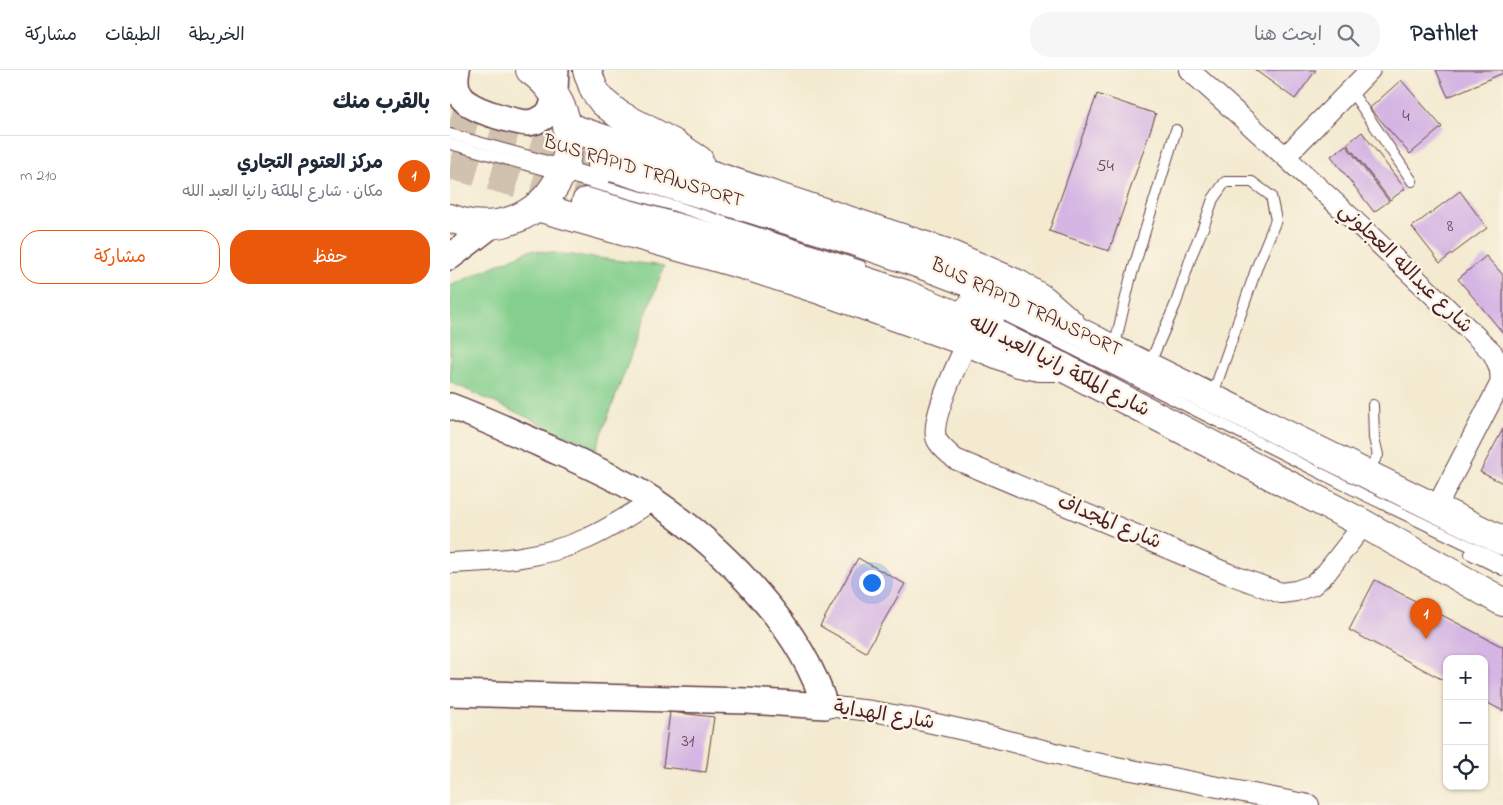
<!DOCTYPE html>
<html lang="ar">
<head>
<meta charset="utf-8">
<style>
  :root { --surface:#fff; --page:#f6f6f7; --text:#1f2937; --muted:#747a83; --line:#e0e1e3; --accent:#ea580c }
  body { margin:0; font-family:"Indie Flower","Playpen Sans Arabic",sans-serif; background:var(--page); color:var(--text); direction:rtl }
  .controls { position:absolute; right:15px; bottom:15px; display:grid; overflow:hidden; border-radius:10px; box-shadow:0 1px 4px #0004 }
  .controls button { width:45px; height:45px; display:grid; place-items:center; padding:0; border:0; border-bottom:1px solid var(--line); background:var(--surface); color:var(--text); font:25px sans-serif }
  .you { position:absolute; left:421px; top:512px; width:18px; height:18px; margin:-12px; border:4px solid #fff; border-radius:50%; background:#1a73e8; box-shadow:0 0 0 8px #1a73e833 }
  .badge { display:grid; place-items:center; width:32px; height:32px; border-radius:50%; background:var(--accent); color:#fff; font-size:16px; font-weight:700 }
  .pin { position:absolute; translate:-50% -41px; filter:drop-shadow(0 1px 2px #0008) }
  .pin::after { content:''; position:absolute; top:26px; width:18px; height:15px; background:inherit; clip-path:polygon(0 0,100% 0,50% 100%) }
  .list { margin:0; padding:0; list-style:none }
  h2 { display:flex; justify-content:space-between; align-items:center; height:65px; margin:0; padding:0 20px; font-size:21px }
  h2 small { font-size:16px; font-weight:400; color:var(--muted) }
  .list li { display:grid; grid-template-columns:32px 1fr auto; gap:15px; align-items:center; box-sizing:border-box; height:80px; padding:0 20px; border-top:1px solid var(--line) }
  .list b { display:block; font-size:19px; white-space:nowrap }
  .list p { margin:0; font-size:16px; white-space:nowrap; color:var(--muted) }
  .list em { font-size:16px; font-style:normal; color:var(--muted) }
  .actions { display:flex; gap:10px; padding:15px 20px }
  .actions a { flex:1; padding:11px 0; border:1px solid var(--accent); border-radius:20px; text-align:center; font-size:18px; color:var(--accent) }
  .actions .main { background:var(--accent); color:#fff }
  .icon { flex:none; width:28px; height:28px; fill:none; stroke:currentColor; stroke-width:2; stroke-linecap:round; stroke-linejoin:round }
  .map { position:relative; flex:none; width:1053px; height:735px; overflow:hidden; direction:ltr }
  header { display:flex; align-items:center; gap:30px; box-sizing:border-box; height:70px; padding:0 25px; background:var(--surface); border-bottom:1px solid var(--line) }
  header strong { font-size:24px }
  nav { display:flex; gap:28px; margin-inline-start:auto; font-size:18px }
  .search { width:350px; height:45px; background:var(--page); display:flex; align-items:center; gap:12px; box-sizing:border-box; padding:0 18px; border-radius:20px; color:var(--muted); font-size:19px }
  main { display:flex }
  aside { flex:1; background:var(--surface) }
  .map>svg:first-child { display:block }
  .green { fill:#84cf8d; stroke:#67775c }
  .building { fill:#d4b5e3 }
  .lines { fill:none; stroke-linecap:round; stroke-linejoin:round }
  .primary-tunnel { stroke:#d1c1af; stroke-width:28; stroke-dasharray:28 14; stroke-linecap:butt }
  .service-casing { stroke:#633d44; stroke-width:12 }
  .minor-casing { stroke:#633d44; stroke-width:22 }
  .tertiary-casing { stroke:#633d44; stroke-width:28 }
  .secondary-casing { stroke:#633d44; stroke-width:30 }
  .primary-casing { stroke:#633d44; stroke-width:30 }
  .service { stroke:#fff; stroke-width:10 }
  .minor { stroke:#fff; stroke-width:20 }
  .tertiary { stroke:#fff; stroke-width:25 }
  .secondary { stroke:#fff; stroke-width:28 }
  .primary { stroke:#fff; stroke-width:28 }
  .labels { text-anchor:middle; dominant-baseline:central; stroke-width:5; stroke-linejoin:round; paint-order:stroke }
  .number-label { font-size:18px; fill:#6c4459 }
  .street-label { font-size:20px; fill:#4a1f2b; stroke:#fcf5e5 }
</style>
</head>
<body>
<header>
<strong>Pathlet</strong>
<div class="search"><svg class="icon" aria-label="search" viewBox="0 0 24 24"><circle cx="10" cy="10" r="6"/><path d="M15 15l6 6"/></svg>ابحث هنا</div>
<nav><a>الخريطة</a><a>الطبقات</a><a>مشاركة</a></nav>
</header>
<main>
<div class="map">
<svg width="1053" height="735" viewBox="0 0 1053 735">
  <rect width="100%" height="100%" fill="#fcf5e5"/>
  <filter id="ink" filterUnits="userSpaceOnUse"><feTurbulence type="fractalNoise" baseFrequency=".02" numOctaves="2"/><feDisplacementMap in="SourceGraphic" scale="10" xChannelSelector="R" yChannelSelector="G"/><feConvolveMatrix kernelMatrix="1 2 1 2 8 2 1 2 1" color-interpolation-filters="sRGB"/></filter>
  <filter id="wash" filterUnits="userSpaceOnUse"><feTurbulence type="fractalNoise" baseFrequency=".0096" numOctaves="4" result="noise"/><feDisplacementMap in="SourceGraphic" scale="20" xChannelSelector="R" yChannelSelector="G"/><feGaussianBlur stdDeviation="1.12" result="paint"/><feColorMatrix in="noise" values="0 0 0 0 0 0 0 0 0 0 0 0 0 0 0 0 0 1.4 0 .05"/><feComposite in="paint" operator="in"/></filter>
  <g filter="url(#wash)">
    <rect width="100%" height="100%" fill="#f3ead0"/>
    <!-- green -->
    <polygon class="green" points="80,180 214,196 146,379 0,312 0,216"/>
    <g id="blocks">
      <!-- building -->
      <g class="building">
        <polygon points="805,0 866,0 845,29"/>
        <polygon points="986,0 1053,0 1053,3 998,27"/>
        <polygon points="951,10 992,57 960,84 920,38"/>
        <polygon points="647,24 706,44 659,181 599,161"/>
        <polygon points="912,62 955,119 940,130 897,74"/>
        <polygon points="896,75 939,131 924,142 881,86"/>
        <polygon points="1010,121 1037,158 990,193 962,157"/>
        <polygon points="1036,186 1053,205 1053,263 1008,209"/>
        <polygon points="1053,359 1053,413 1030,402"/>
        <polygon points="408,488 455,514 416,582 370,556"/>
        <polygon points="925,510 1053,577 1053,641 1034,631 1034,589 997,589 997,612 899,560"/>
        <polygon points="220,642 264,647 256,702 213,697"/>
      </g>
    </g>
  </g>
  <g filter="url(#ink)">
    <use href="#blocks" fill-opacity="0" stroke="#633d44" stroke-width="1"/>
    <g class="lines">
      <!-- primary-tunnel -->
      <g class="primary-tunnel">
        <polyline points="0,50 152,94"/>
        <polyline points="0,95 136,132"/>
      </g>
      <!-- service casing -->
      <g class="service-casing">
        <g id="service">
          <polyline points="901,21 962,111"/>
          <polyline points="0,64 115,96 156,108"/>
          <polyline points="0,74 225,136 411,196"/>
          <polyline points="516,226 914,425 1053,492"/>
          <polyline points="512,233 549,249"/>
          <polyline points="664,279 680,210 726,60"/>
          <polyline points="699,295 726,233 742,184 753,158 763,129 775,112 802,112 821,126 826,150 808,194 762,327"/>
          <polyline points="916,403 928,385 924,368 923,335"/>
          <polyline points="1020,484 1053,500"/>
        </g>
      </g>
      <!-- minor casing -->
      <g class="minor-casing">
        <g id="minor">
          <path d="M739,0c103,92 204,185 303,282 6,11 10,19 8,32l-64,124"/>
          <polyline points="836,86 920,0"/>
          <path d="M517,272c-8,19 -39,80 -30,98 4,8 12,13 18,19l274,115 52,19 15,-2 17,-6 13,-12 38,-49"/>
          <path d="M0,493c46,-2 93,-5 136,-24 24,-10 45,-25 67,-39"/>
          <polyline points="375,636 422,641 455,647 536,665 631,690 859,735"/>
        </g>
      </g>
      <!-- tertiary casing -->
      <g class="tertiary-casing">
        <g id="tertiary">
          <path d="M7,0c-7,31 18,39 40,46 10,3 20,6 31,7 31,-5 26,-28 28,-53"/>
          <polyline points="0,187 43,154"/>
          <path d="M0,336c37,14 72,30 108,46 32,14 65,29 95,48 40,27 76,59 107,96 29,33 52,68 65,110l-78,-5 -297,-8"/>
        </g>
      </g>
      <!-- secondary casing -->
      <g class="secondary-casing">
        <g id="secondary">
          <polyline points="137,0 144,20 153,32 168,44 223,73 249,90"/>
          <polyline points="118,57 497,183 568,214 594,230 621,254"/>
          <polyline points="87,137 293,195 370,220 517,272 569,293 589,297 612,297"/>
          <path d="M0,148c97,37 164,-87 80,-148"/>
        </g>
      </g>
      <!-- primary casing -->
      <g class="primary-casing">
        <g id="primary">
          <path d="M152,94c173,53 352,99 512,186l389,191"/>
          <polyline points="136,132 403,207 455,224 513,248 612,297 914,454 1053,532"/>
        </g>
      </g>
      <!-- service -->
      <use href="#service" class="service"/>
      <!-- minor -->
      <use href="#minor" class="minor"/>
      <!-- tertiary -->
      <use href="#tertiary" class="tertiary"/>
      <!-- secondary -->
      <use href="#secondary" class="secondary"/>
      <!-- primary -->
      <use href="#primary" class="primary"/>
    </g>
  </g>
  <g class="labels">
    <!-- number labels -->
    <g class="number-label">
      <text x="956" y="47">4</text>
      <text x="655" y="97">54</text>
      <text x="1000" y="157">8</text>
      <text x="238" y="672">31</text>
    </g>
    <!-- street labels -->
    <g class="street-label">
      <text transform="translate(193 102) rotate(17)">BUS RAPID TRANSPORT</text>
      <text transform="translate(955 199) rotate(44)">شارع عبدالله العجلوني</text>
      <text transform="translate(576 238) rotate(25)">BUS RAPID TRANSPORT</text>
      <text transform="translate(609 297) rotate(27)">شارع الملكة رانيا العبد الله</text>
      <text transform="translate(659 453) rotate(23)">شارع المجداف</text>
      <text transform="translate(434 646) rotate(9)">شارع الهداية</text>
    </g>
  </g>
</svg>
<div class="controls">
<button>+</button>
<button>−</button>
<button><svg class="icon" aria-label="locate" viewBox="0 0 24 24"><circle cx="12" cy="12" r="6"/><path d="M12 2v4M12 18v4M2 12h4M18 12h4"/></svg></button>
</div>
<div class="you"></div>
<div class="pin badge" style="left:976px;top:569px">1</div>
</div>
<aside>
<h2>بالقرب منك<small></small></h2>
<ul class="list">
<li><span class="badge">1</span><div><b>مركز العتوم التجاري</b><p>مكان · شارع الملكة رانيا العبد الله</p></div><em>210 m</em></li>
</ul>
<div class="actions"><a class="main">حفظ</a><a>مشاركة</a></div>
</aside>
</main>
</body>
</html>
